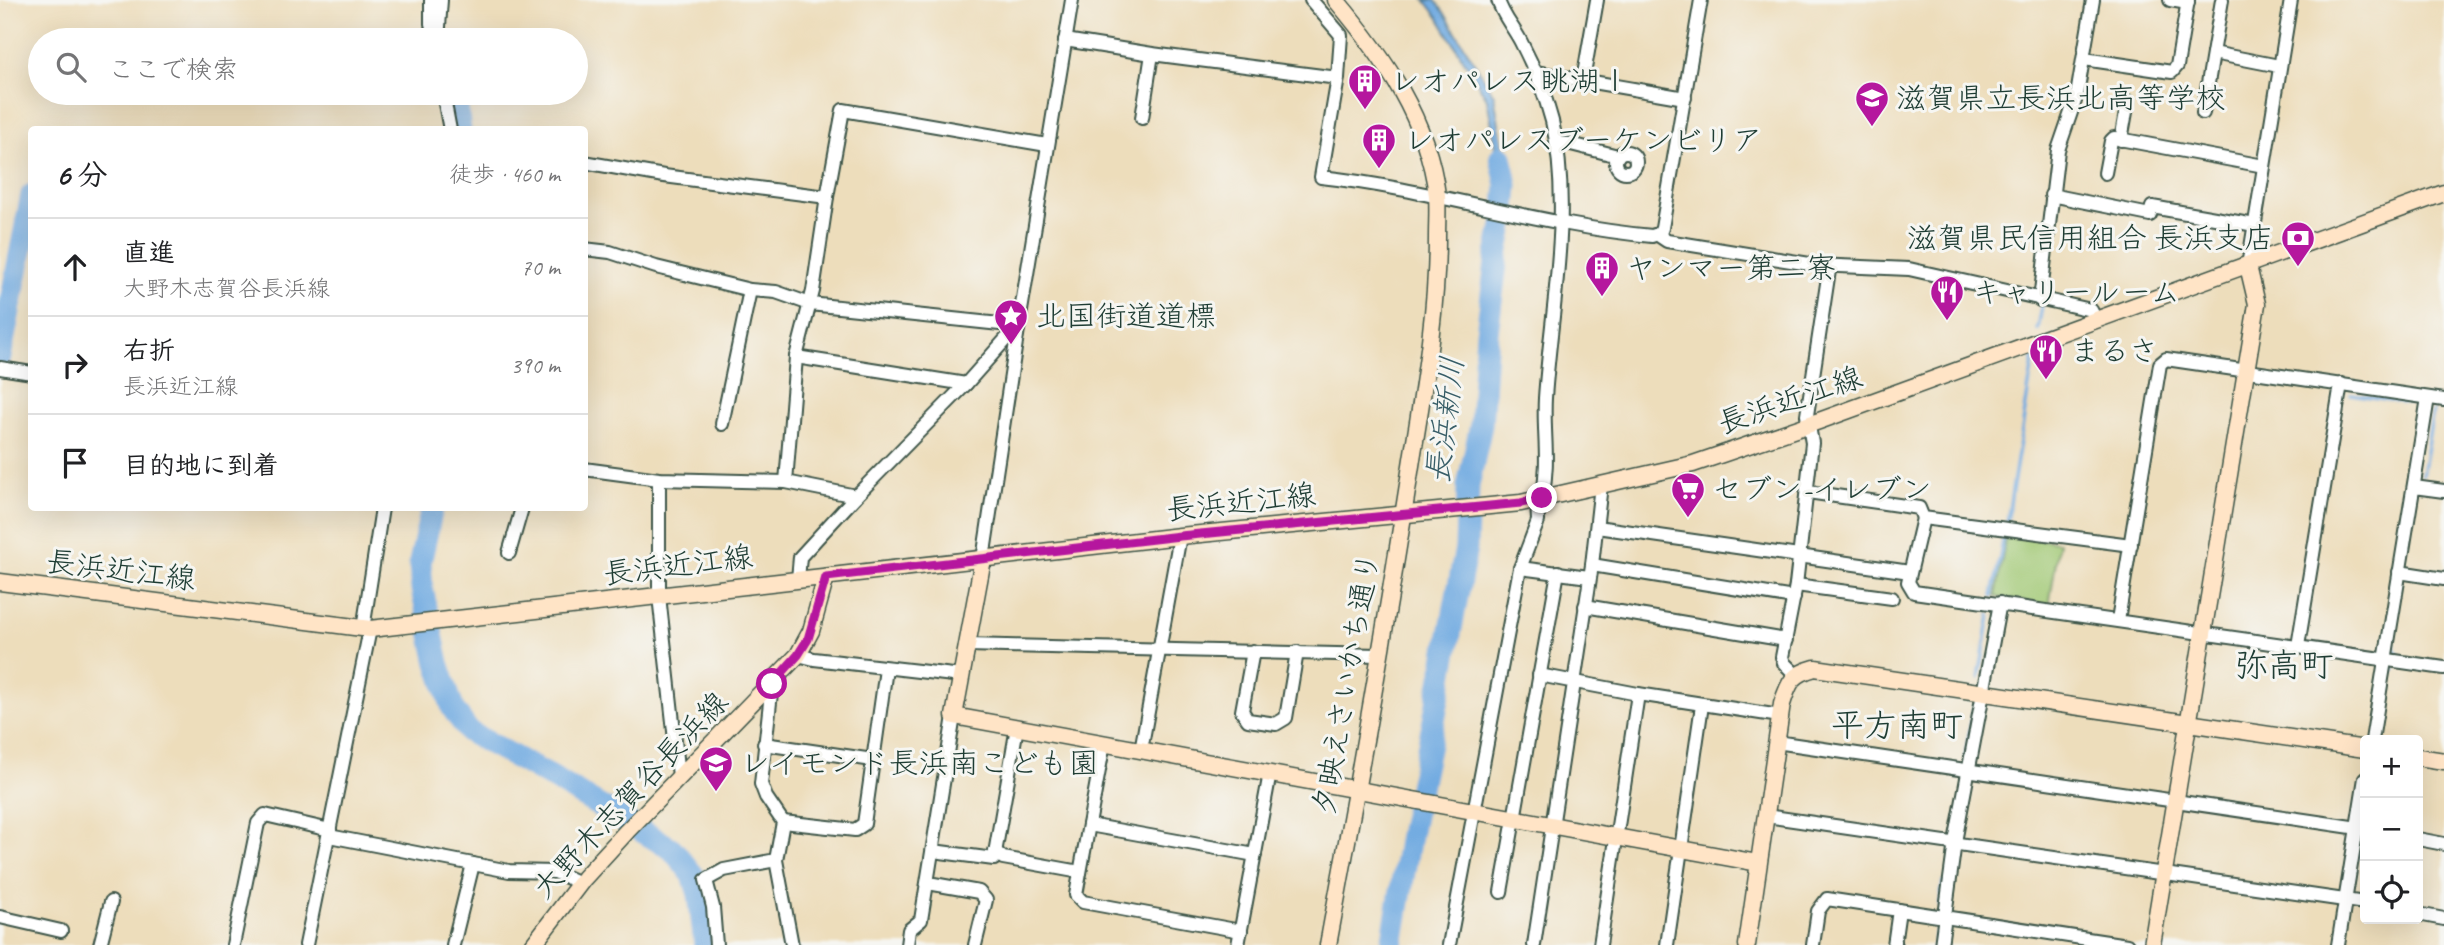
<!DOCTYPE html>
<html lang="ja">
<head>
<meta charset="utf-8">
<style>
  :root { --surface:#fff; --page:#f6f6f6; --text:#202124; --muted:#757577; --line:#e0e0e0 }
  body { margin:0; font-family:Caveat,"Klee One",sans-serif; background:var(--page); color:var(--text) }
  .controls { position:absolute; right:21px; bottom:21px; display:grid; overflow:hidden; border-radius:7px; box-shadow:0 7px 28px #0002 }
  .controls button { width:63px; height:63px; display:grid; place-items:center; padding:0; border:0; border-bottom:2px solid var(--line); background:var(--surface); color:var(--text); font:35px sans-serif }
  .stop { position:absolute; width:21px; height:21px; margin:-16px; border:5px solid #b5179e; border-radius:50%; background:#fff }
  .stop.end { background:#b5179e; border-color:#fff; box-shadow:0 2px 7px #0008 }
  .list { margin:0; padding:0; list-style:none }
  h2 { display:flex; justify-content:space-between; align-items:center; height:91px; margin:0; padding:0 28px; font-size:30px }
  h2 small { font-size:23px; font-weight:400; color:var(--muted) }
  .list li { display:grid; grid-template-columns:46px 1fr auto; gap:21px; align-items:center; box-sizing:border-box; height:98px; padding:0 28px; border-top:2px solid var(--line) }
  .list b { display:block; font-size:26px; white-space:nowrap }
  .list p { margin:0; font-size:23px; white-space:nowrap; color:var(--muted) }
  .list em { font-size:23px; font-style:normal; color:var(--muted) }
  .icon { flex:none; width:38px; height:38px; fill:none; stroke:currentColor; stroke-width:2; stroke-linecap:round; stroke-linejoin:round }
  .map { position:relative; flex:none; width:2444px; height:945px; overflow:hidden }
  .search { position:absolute; background:var(--surface); box-shadow:0 7px 28px #0002; left:28px; top:28px; width:560px; height:77px; display:flex; align-items:center; gap:18px; box-sizing:border-box; padding:0 24px; border-radius:38px; color:var(--muted); font-size:26px }
  .panel { position:absolute; background:var(--surface); box-shadow:0 7px 28px #0002; left:28px; top:126px; width:560px; height:385px; border-radius:7px }
  .map>svg:first-child { display:block }
  .green { fill:#a0c873; stroke:#608254; stroke-width:2 }
  .water { fill:#72abe1; stroke:#48748a; stroke-width:2 }
  .lines { fill:none; stroke-linecap:round; stroke-linejoin:round }
  .stream { stroke:#72abe1; stroke-width:3.5 }
  .river { stroke:#72abe1; stroke-width:23 }
  .street-casing { stroke:#3e5548; stroke-width:16 }
  .secondary-casing { stroke:#3e5548; stroke-width:19 }
  .street { stroke:#fff; stroke-width:12 }
  .secondary { stroke:#ffe4c6; stroke-width:16 }
  .route { stroke:#b5179e; stroke-width:9 }
  .labels { text-anchor:middle; dominant-baseline:central; stroke-width:6; stroke-linejoin:round; paint-order:stroke }
  .poi-label { font-size:30px; fill:#1f3d34; stroke:#f6f6f2; text-anchor:start }
  .street-label { font-size:30px; fill:#1f3d34; stroke:#f6f6f2 }
  .water-label { font-size:32px; font-style:italic; fill:#385e68; stroke:#f6f6f2 }
  .quarter-label { font-size:33px; fill:#1f3d34; stroke:#f6f6f2 }
</style>
</head>
<body>
<div class="map">
<svg width="2444" height="945" viewBox="0 0 2444 945">
  <rect width="100%" height="100%" fill="#f6f6f2"/>
  <filter id="ink" filterUnits="userSpaceOnUse"><feTurbulence type="fractalNoise" baseFrequency=".0143" numOctaves="2"/><feDisplacementMap in="SourceGraphic" scale="14" xChannelSelector="R" yChannelSelector="G"/><feConvolveMatrix kernelMatrix="1 2 1 2 8 2 1 2 1" color-interpolation-filters="sRGB"/></filter>
  <filter id="wash" filterUnits="userSpaceOnUse"><feTurbulence type="fractalNoise" baseFrequency=".00686" numOctaves="4" result="noise"/><feDisplacementMap in="SourceGraphic" scale="28" xChannelSelector="R" yChannelSelector="G"/><feGaussianBlur stdDeviation="1.57" result="paint"/><feColorMatrix in="noise" values="0 0 0 0 0 0 0 0 0 0 0 0 0 0 0 0 0 1.4 0 .05"/><feComposite in="paint" operator="in"/></filter>
  <g filter="url(#wash)">
    <rect width="100%" height="100%" fill="#edddbb"/>
    <!-- green -->
    <polygon class="green" points="2006,535 2059,542 2049,606 1996,597"/>
    <!-- water -->
    <polygon class="water" points="1425,0 1435,0 1444,12 1494,95 1510,186 1503,184 1487,99 1438,17"/>
    <g class="lines">
      <!-- stream -->
      <g class="stream">
        <polyline points="2077,58 2086,0"/>
        <polyline points="2038,330 2042,305"/>
        <polyline points="2260,381 2327,390"/>
        <polyline points="2351,394 2415,404"/>
        <polyline points="2439,406 2444,407"/>
        <polyline points="2422,475 2433,411"/>
        <polyline points="2007,522 2034,355"/>
        <polyline points="1993,596 2004,535"/>
        <polyline points="2394,643 2393,647 2399,656"/>
        <polyline points="2388,677 2388,674 2396,668"/>
        <polyline points="1979,678 1990,615"/>
        <polyline points="1965,757 1974,706"/>
        <polyline points="2358,858 2361,841"/>
        <polyline points="1940,906 1943,882"/>
        <polyline points="1934,945 1937,929"/>
      </g>
      <!-- river -->
      <g class="river">
        <polyline points="455,93 460,130"/>
        <polyline points="0,357 32,195"/>
        <polyline points="432,508 420,563 422,589 438,663 453,709 469,732 549,776 672,849 693,875 699,894 705,945"/>
        <polyline points="1392,945 1410,835 1434,720 1466,548 1468,486 1481,425 1487,333 1497,255 1504,221 1507,185 1501,157"/>
      </g>
    </g>
  </g>
  <g filter="url(#ink)">
    <g class="lines">
      <!-- street casing -->
      <g class="street-casing">
        <g id="street">
          <polyline points="431,0 431,24"/>
          <path d="M1311,0l30,35 -3,43 -17,99c112,12 220,49 331,59l8,-3 2,-5 39,-228"/>
          <path d="M1498,0c4,15 16,28 23,42 13,25 24,52 31,79 21,88 -1,188 -7,277 -2,36 5,63 -3,100"/>
          <polyline points="2170,0 2188,3"/>
          <polyline points="438,40 441,0"/>
          <polyline points="1065,40 1152,54 1338,78"/>
          <polyline points="2213,53 2279,66"/>
          <polyline points="2084,59 2172,72 2177,66 2188,0"/>
          <polyline points="1535,72 1685,98"/>
          <polyline points="1583,80 1597,0"/>
          <polyline points="443,93 450,130"/>
          <polyline points="2203,113 2222,0"/>
          <polyline points="1142,118 1152,54"/>
          <polyline points="2121,140 2128,101"/>
          <polyline points="1556,143 1571,144 1618,156"/>
          <circle cx="1626" cy="162" r="10"/>
          <polyline points="584,162 664,176 827,197 843,110 1047,145"/>
          <polyline points="2105,173 2111,141 2114,138 2264,166"/>
          <polyline points="2051,195 2150,215 2152,207 2255,225"/>
          <polyline points="1658,235 1667,241 1816,265 1909,269 2091,310 2096,320"/>
          <polyline points="584,249 610,252 656,267 750,290 776,292 810,304 1019,326"/>
          <polyline points="2248,266 2291,0"/>
          <polyline points="2040,300 2058,150 2077,95 2093,0"/>
          <polyline points="796,357 966,384"/>
          <polyline points="0,368 32,373"/>
          <polyline points="722,424 750,290"/>
          <polyline points="584,469 659,479 786,482 856,496"/>
          <polyline points="659,479 659,596 679,776"/>
          <polyline points="786,482 796,357 813,291 827,197"/>
          <polyline points="2414,487 2444,491"/>
          <polyline points="1808,492 1919,508 1923,518 2131,545"/>
          <polyline points="1923,518 1908,582 1914,592 2444,668"/>
          <polyline points="1597,527 1910,572"/>
          <polyline points="509,553 522,508"/>
          <polyline points="983,559 1018,329"/>
          <polyline points="1592,565 1794,598"/>
          <polyline points="1520,568 1589,577"/>
          <polyline points="2399,572 2444,579"/>
          <polyline points="798,579 800,557 856,496 966,384 1013,331 1018,329 1072,0"/>
          <polyline points="1796,585 1892,598"/>
          <polyline points="1585,606 1786,640"/>
          <polyline points="2118,620 2160,364 2166,359 2444,400"/>
          <polyline points="363,629 382,508"/>
          <polyline points="967,645 1379,655"/>
          <polyline points="2298,646 2341,384"/>
          <polyline points="1253,651 1242,711 1248,720 1276,724 1286,718 1297,652"/>
          <polyline points="798,655 814,659 962,676"/>
          <polyline points="1539,675 1638,694 1780,716"/>
          <polyline points="1796,675 1784,663 1782,657 1796,585 1812,443 1807,415 1830,264"/>
          <polyline points="772,684 761,784 766,797 783,822 776,860 792,945"/>
          <polyline points="2372,740 2428,398"/>
          <polyline points="1776,742 2365,829"/>
          <polyline points="1104,743 1076,895 1083,902 1241,931"/>
          <polyline points="764,744 873,760"/>
          <polyline points="1141,750 1180,536"/>
          <polyline points="1766,816 2365,903"/>
          <polyline points="783,822 855,830 864,824 886,669"/>
          <polyline points="1089,825 1255,855"/>
          <polyline points="329,836 509,871 555,872 580,883"/>
          <polyline points="2418,839 2444,844"/>
          <polyline points="933,851 994,859 1017,727"/>
          <polyline points="995,851 1003,858 1080,872"/>
          <polyline points="928,883 979,892 986,900 975,945"/>
          <polyline points="1501,892 1558,572"/>
          <polyline points="2418,914 2444,919"/>
          <polyline points="0,917 61,931"/>
          <polyline points="100,945 111,902"/>
          <polyline points="233,945 258,823 265,815 330,830"/>
          <polyline points="306,945 370,629"/>
          <polyline points="453,945 473,864"/>
          <polyline points="716,945 713,907 706,880 724,870 776,860"/>
          <polyline points="907,945 909,930 921,920 954,716"/>
          <polyline points="1238,945 1270,773"/>
          <polyline points="1449,945 1520,568 1538,521 1537,500"/>
          <polyline points="1534,945 1592,565 1601,485"/>
          <polyline points="1600,945 1638,694"/>
          <polyline points="1667,945 1702,705"/>
          <polyline points="1813,945 1818,911 1827,899 2127,945"/>
          <polyline points="1894,945 1899,910"/>
          <polyline points="1941,945 1955,842 2000,603"/>
          <polyline points="2338,945 2365,778"/>
        </g>
      </g>
      <!-- secondary casing -->
      <g class="secondary-casing">
        <g id="secondary">
          <polyline points="983,559 954,716 1758,863"/>
          <polyline points="0,582 370,629 1180,536 1521,503 1693,464 1819,421 2444,193"/>
          <polyline points="2418,757 2444,761"/>
          <polyline points="533,945 584,878 627,831 798,655 811,631 826,577"/>
          <path d="M1328,945c30,-162 59,-324 84,-486 12,-74 25,-147 25,-221 0,-14 1,-29 0,-43 -9,-75 -53,-138 -101,-195"/>
          <path d="M1747,945l35,-241c7,-22 10,-30 33,-36l550,81"/>
          <polyline points="2152,945 2257,304 2248,266"/>
        </g>
      </g>
      <!-- street -->
      <use href="#street" class="street"/>
      <!-- secondary -->
      <use href="#secondary" class="secondary"/>
    </g>
  </g>
  <g class="lines" filter="url(#ink)">
    <!-- route -->
    <polyline class="route" points="772,684 798,655 808,639 826,577 1180,536 1521,503 1542,498"/>
  </g>
  <!-- icons -->
  <defs>
    <g id="building-pin" transform="scale(1.75)"><path d="M0 17L-7.5 6A9.5 9.5 0 1 1 7.5 6Z" fill="#b5179e" stroke="#f6f6f2"/><path d="M-4-6H4V6H1V3H-1V6H-4ZM-2.5-4.3h1.7v1.8h-1.7ZM.8-4.3h1.7v1.8H.8ZM-2.5-1h1.7V.8h-1.7ZM.8-1h1.7V.8H.8Z" fill="#fff"/></g>
    <g id="school-pin" transform="scale(1.75)"><path d="M0 17L-7.5 6A9.5 9.5 0 1 1 7.5 6Z" fill="#b5179e" stroke="#f6f6f2"/><path d="M0-5L7-2L0 1L-7-2ZM-4 1L0 2.5L4 1V4Q0 6-4 4Z" fill="#fff"/></g>
    <g id="bank-pin" transform="scale(1.75)"><path d="M0 17L-7.5 6A9.5 9.5 0 1 1 7.5 6Z" fill="#b5179e" stroke="#f6f6f2"/><path d="M-6-4H6V4H-6ZM0-2.3a2.3 2.3 0 1 0 0 4.6a2.3 2.3 0 1 0 0-4.6Z" fill="#fff"/></g>
    <g id="restaurant-pin" transform="scale(1.75)"><path d="M0 17L-7.5 6A9.5 9.5 0 1 1 7.5 6Z" fill="#b5179e" stroke="#f6f6f2"/><path d="M-5-6h1v4h1v-4h1v4h1v-4h1v5L-1.5 .5V6h-2V.5L-5-1ZM5-6V6H3V1.5H1.5Q1.5-4 5-6Z" fill="#fff"/></g>
    <g id="sight-pin" transform="scale(1.75)"><path d="M0 17L-7.5 6A9.5 9.5 0 1 1 7.5 6Z" fill="#b5179e" stroke="#f6f6f2"/><path d="M0-6L1.8-2.2L6-1.7L2.9 1.2L3.7 5.4L0 3.3L-3.7 5.4L-2.9 1.2L-6-1.7L-1.8-2.2Z" fill="#fff"/></g>
    <g id="supermarket-pin" transform="scale(1.75)"><path d="M0 17L-7.5 6A9.5 9.5 0 1 1 7.5 6Z" fill="#b5179e" stroke="#f6f6f2"/><path d="M-6-5.5h2.5l.6 2H6L4.5 2H-2.5L-4.4-4H-6ZM-1.5 3.2a1.3 1.3 0 1 0 .1 0ZM3 3.2a1.3 1.3 0 1 0 .1 0Z" fill="#fff"/></g>
  </defs>
  <g fill-rule="evenodd">
    <use href="#building-pin" x="1365" y="81"/>
    <use href="#school-pin" x="1872" y="98"/>
    <use href="#building-pin" x="1379" y="140"/>
    <use href="#bank-pin" x="2298" y="238"/>
    <use href="#building-pin" x="1602" y="268"/>
    <use href="#restaurant-pin" x="1947" y="292"/>
    <use href="#sight-pin" x="1011" y="316"/>
    <use href="#restaurant-pin" x="2046" y="351"/>
    <use href="#supermarket-pin" x="1688" y="489"/>
    <use href="#school-pin" x="716" y="763"/>
  </g>
  <g class="labels">
    <!-- poi labels -->
    <g class="poi-label">
      <text x="1390" y="81">レオパレス眺湖Ⅰ</text>
      <text x="1896" y="98">滋賀県立長浜北高等学校</text>
      <text x="1404" y="140">レオパレスブーケンビリア</text>
      <text x="2274" y="238" text-anchor="end">滋賀県民信用組合 長浜支店</text>
      <text x="1626" y="268">ヤンマー第二寮</text>
      <text x="1972" y="292">キャリールーム</text>
      <text x="1036" y="316">北国街道道標</text>
      <text x="2070" y="351">まるさ</text>
      <text x="1712" y="489">セブン-イレブン</text>
      <text x="740" y="763">レイモンド長浜南こども園</text>
    </g>
    <!-- street labels -->
    <g class="street-label">
      <text transform="translate(1790 400) rotate(-19)">長浜近江線</text>
      <text transform="translate(1241 502) rotate(-6)">長浜近江線</text>
      <text transform="translate(678 565) rotate(-7)">長浜近江線</text>
      <text transform="translate(121 570) rotate(7)">長浜近江線</text>
      <text transform="translate(1346 684) rotate(-80)">夕映えさいかち通り</text>
      <text transform="translate(630 795) rotate(-47)">大野木志賀谷長浜線</text>
    </g>
    <!-- water labels -->
    <g class="water-label">
      <text transform="translate(1445 420) rotate(-83)">長浜新川</text>
    </g>
    <!-- quarter labels -->
    <g class="quarter-label">
      <text x="2284" y="665">弥高町</text>
      <text x="1897" y="725">平方南町</text>
    </g>
  </g>
</svg>
<div class="controls">
<button>+</button>
<button>−</button>
<button><svg class="icon" aria-label="locate" viewBox="0 0 24 24"><circle cx="12" cy="12" r="6"/><path d="M12 2v4M12 18v4M2 12h4M18 12h4"/></svg></button>
</div>
<div class="stop" style="left:772px;top:684px"></div>
<div class="stop end" style="left:1542px;top:498px"></div>
<div class="search"><svg class="icon" aria-label="search" viewBox="0 0 24 24"><circle cx="10" cy="10" r="6"/><path d="M15 15l6 6"/></svg>ここで検索</div>
<section class="panel">
<h2>6 分<small>徒歩 · 460 m</small></h2>
<ul class="list">
<li><svg class="icon" aria-label="ahead" viewBox="0 0 24 24"><path d="M12 20V5M6 11l6-6 6 6"/></svg><div><b>直進</b><p>大野木志賀谷長浜線</p></div><em>70 m</em></li>
<li><svg class="icon" aria-label="right" viewBox="0 0 24 24"><path d="M7 20v-9h11M14 6l5 5-5 5"/></svg><div><b>右折</b><p>長浜近江線</p></div><em>390 m</em></li>
<li><svg class="icon" aria-label="arrive" viewBox="0 0 24 24"><path d="M6 21V4h12l-3 4 3 4H6"/></svg><div><b>目的地に到着</b></div></li>
</ul>
</section>
</div>
</body>
</html>
